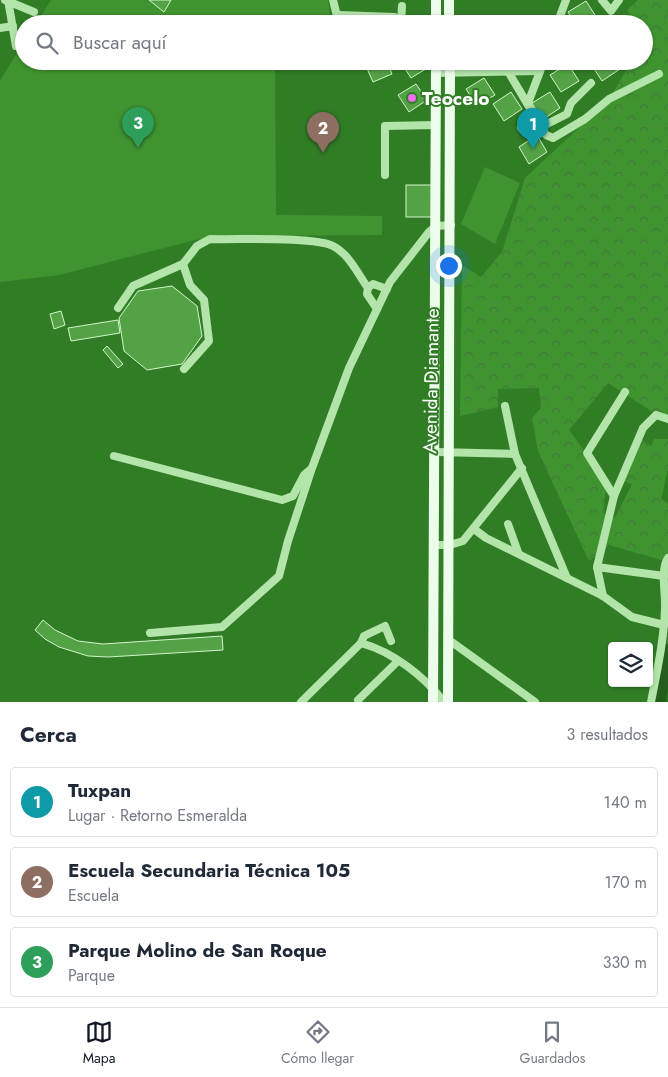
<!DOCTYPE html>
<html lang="es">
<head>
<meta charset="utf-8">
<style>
  :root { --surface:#fff; --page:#f6f6f7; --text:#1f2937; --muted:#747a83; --line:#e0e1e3; --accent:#111827 }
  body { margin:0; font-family:Jost,sans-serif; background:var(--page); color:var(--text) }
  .controls { position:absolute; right:15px; bottom:15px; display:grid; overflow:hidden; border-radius:5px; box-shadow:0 1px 4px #0004 }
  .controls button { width:45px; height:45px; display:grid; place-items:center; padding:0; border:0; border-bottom:1px solid var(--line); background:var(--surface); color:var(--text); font:25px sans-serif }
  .you { position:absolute; left:448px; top:265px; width:18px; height:18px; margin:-12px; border:4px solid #fff; border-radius:50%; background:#1a73e8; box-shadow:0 0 0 8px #1a73e833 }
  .badge { display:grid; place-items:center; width:32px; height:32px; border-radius:50%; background:var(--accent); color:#fff; font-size:16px; font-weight:700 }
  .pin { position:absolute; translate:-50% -41px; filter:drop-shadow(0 1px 2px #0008) }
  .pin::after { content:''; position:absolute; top:26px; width:18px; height:15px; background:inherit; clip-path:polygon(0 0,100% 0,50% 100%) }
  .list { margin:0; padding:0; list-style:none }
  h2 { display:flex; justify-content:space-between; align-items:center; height:65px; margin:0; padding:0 20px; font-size:21px }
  h2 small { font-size:16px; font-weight:400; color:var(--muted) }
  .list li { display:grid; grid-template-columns:32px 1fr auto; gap:15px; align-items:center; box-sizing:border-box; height:70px; margin:0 10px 10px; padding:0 10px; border:1px solid var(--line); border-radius:5px }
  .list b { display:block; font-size:19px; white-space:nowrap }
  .list p { margin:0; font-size:16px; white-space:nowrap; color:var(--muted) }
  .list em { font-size:16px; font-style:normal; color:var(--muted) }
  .icon { flex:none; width:28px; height:28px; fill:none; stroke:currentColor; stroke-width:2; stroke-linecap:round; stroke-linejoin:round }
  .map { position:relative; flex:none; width:668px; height:702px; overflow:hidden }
  .search { position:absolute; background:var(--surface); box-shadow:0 1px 4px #0004; left:15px; right:15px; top:15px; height:55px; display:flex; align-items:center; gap:12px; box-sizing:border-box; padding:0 18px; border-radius:28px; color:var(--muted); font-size:19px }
  .sheet { height:305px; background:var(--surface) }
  nav { display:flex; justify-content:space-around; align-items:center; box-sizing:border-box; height:70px; border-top:1px solid var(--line); background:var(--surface); font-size:14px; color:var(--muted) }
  nav a { display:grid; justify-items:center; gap:2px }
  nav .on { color:var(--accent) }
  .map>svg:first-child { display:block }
  .forest { fill:url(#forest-crowns) }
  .green { fill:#3f9430 }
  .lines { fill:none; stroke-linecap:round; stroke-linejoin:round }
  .river { stroke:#235e1a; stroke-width:12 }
  .building { fill:#54a246; stroke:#d3f4cd }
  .minor { stroke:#b3e5ab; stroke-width:8 }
  .major { stroke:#edfdeb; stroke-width:10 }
  .poi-dot { fill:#ee70ed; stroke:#317d26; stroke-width:2 }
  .labels { text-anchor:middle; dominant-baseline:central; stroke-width:4; stroke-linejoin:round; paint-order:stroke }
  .poi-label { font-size:19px; font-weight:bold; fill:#fff; stroke:#317d26; text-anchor:start }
  .street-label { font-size:19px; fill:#fff; stroke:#317d26 }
</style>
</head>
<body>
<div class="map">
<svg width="668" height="702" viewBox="0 0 668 702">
  <defs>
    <pattern id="forest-crowns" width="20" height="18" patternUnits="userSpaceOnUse" patternTransform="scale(1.25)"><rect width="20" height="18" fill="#3f9430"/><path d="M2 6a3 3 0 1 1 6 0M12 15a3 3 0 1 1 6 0" fill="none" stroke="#44773b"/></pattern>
  </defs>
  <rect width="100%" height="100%" fill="#317d26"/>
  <!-- forest -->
  <polygon class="forest" points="638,0 668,0 668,422 608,383 569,430 607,482 603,513 615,518 632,484 620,480 642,440 651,446 654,439 668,439 668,469 661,499 668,503 668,562 609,545 589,561 538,451 532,418 541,408 539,388 498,389 498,407 460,416 462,265 481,277 502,252 525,178 608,101 632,61 644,61 644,24 636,24 627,10"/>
  <!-- green -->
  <g class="green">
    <polygon points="51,0 328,0 331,24 36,24"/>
    <polygon points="24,41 24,61 279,61 275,67 276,215 382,216 382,235 224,236 195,240 59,275 0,282 0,81"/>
    <polygon points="485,167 520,183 495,244 461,224"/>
  </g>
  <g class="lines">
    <!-- river -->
    <polyline class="river" points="660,702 668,650"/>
  </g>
  <!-- building -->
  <g class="building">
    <polygon points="149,0 171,0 164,12"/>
    <polygon points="586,1 597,18 588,24 575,24 568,12"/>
    <polygon points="370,61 387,61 392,74 373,82 365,64"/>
    <polygon points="400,61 425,61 429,67 411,78"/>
    <polygon points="595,61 615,61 620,69 602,81 591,64"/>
    <polygon points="568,64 579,81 561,92 550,75"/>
    <polygon points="484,78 495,95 477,106 466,89"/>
    <polygon points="416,84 427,100 409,112 398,95"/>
    <polygon points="511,92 522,109 504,121 493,104"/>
    <polygon points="550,92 560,108 542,120 532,103"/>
    <polygon points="537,135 547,152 529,164 519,147"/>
    <rect x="406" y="185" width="26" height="32"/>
    <polygon points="172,286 197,306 202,336 182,364 147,370 124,351 119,318 138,291"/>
    <polygon points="61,311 65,325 54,329 50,314"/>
    <polygon points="118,320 120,333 71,341 68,328"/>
    <polygon points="107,346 123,364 118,368 103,350"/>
    <polygon points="43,620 55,630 78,641 103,644 222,636 223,650 108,657 88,656 59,647 45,639 35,630"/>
  </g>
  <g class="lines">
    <!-- minor -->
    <g class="minor">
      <polyline points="5,0 34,12"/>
      <polyline points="8,0 16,46"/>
      <polyline points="333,0 339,24"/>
      <polyline points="602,0 611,11 619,0"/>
      <polyline points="338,15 395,17 401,24"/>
      <polyline points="401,24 402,6"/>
      <polyline points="557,24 566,0"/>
      <polyline points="0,28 13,26"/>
      <polyline points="359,61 359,66"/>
      <polyline points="436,73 540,71"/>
      <polyline points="509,73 546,135 553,138 585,119 609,99 659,74"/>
      <polyline points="528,103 544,61"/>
      <polyline points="541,127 567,114 571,103 591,83"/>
      <polyline points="521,128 537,119"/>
      <polyline points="385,175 385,126 436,125"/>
      <polyline points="183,264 190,285 204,300 209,341 184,369"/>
      <path d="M118,308l15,-22 50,-22 14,-18 13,-7c26,1 104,-3 123,7 16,8 25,28 35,42"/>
      <polyline points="377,309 367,294 368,288 373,284 387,289"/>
      <polyline points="505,406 515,454 567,578"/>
      <polyline points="436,452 515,454"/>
      <polyline points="114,456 282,500 293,496 304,475 311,469"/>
      <polyline points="614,496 587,453 625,392"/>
      <polyline points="508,524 518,552"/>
      <polyline points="474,529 486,538 603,596 632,617 664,625"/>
      <polyline points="435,545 450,545 463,541 522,468"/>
      <polyline points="597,567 664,576"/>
      <polyline points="603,596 597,567 614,496 643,428 656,415 668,419"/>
      <polyline points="150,633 222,627 279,576 288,541 312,468 349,368 390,282 429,232 436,226 451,225"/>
      <polyline points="449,640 535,702"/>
      <path d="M361,643c32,9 63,33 83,59"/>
      <polyline points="358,700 398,661"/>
      <polyline points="301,702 361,643 364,636 385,626 391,641"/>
      <path d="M651,702c6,-31 13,-62 14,-93 1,-15 -5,-39 3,-51"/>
    </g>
    <!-- major -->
    <g class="major">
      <polyline points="436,0 436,24"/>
      <polyline points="449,0 449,24"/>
      <polyline points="433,702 436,61"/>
      <polyline points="448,702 450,61"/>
    </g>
  </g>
  <!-- markers -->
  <circle class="poi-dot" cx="412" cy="98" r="5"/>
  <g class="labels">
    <!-- poi labels -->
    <g class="poi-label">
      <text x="422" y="98">Teocelo</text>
    </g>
    <!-- street labels -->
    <g class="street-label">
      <text transform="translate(431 381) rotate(-89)">Avenida Diamante</text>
    </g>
  </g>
</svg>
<div class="controls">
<button><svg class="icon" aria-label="layers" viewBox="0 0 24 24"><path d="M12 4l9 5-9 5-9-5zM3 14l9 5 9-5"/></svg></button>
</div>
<div class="you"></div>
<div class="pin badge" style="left:533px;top:149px;background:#0f9aa8">1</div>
<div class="pin badge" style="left:323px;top:153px;background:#8d6e63">2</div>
<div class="pin badge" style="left:138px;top:148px;background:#2e9e5b">3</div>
<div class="search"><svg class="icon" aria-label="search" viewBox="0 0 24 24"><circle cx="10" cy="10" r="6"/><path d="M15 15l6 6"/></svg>Buscar aquí</div>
</div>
<section class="sheet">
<h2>Cerca<small>3 resultados</small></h2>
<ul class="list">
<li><span class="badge" style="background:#0f9aa8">1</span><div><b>Tuxpan</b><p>Lugar · Retorno Esmeralda</p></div><em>140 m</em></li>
<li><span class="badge" style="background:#8d6e63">2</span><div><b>Escuela Secundaria Técnica 105</b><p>Escuela</p></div><em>170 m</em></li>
<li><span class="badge" style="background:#2e9e5b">3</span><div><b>Parque Molino de San Roque</b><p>Parque</p></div><em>330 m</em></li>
</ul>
</section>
<nav>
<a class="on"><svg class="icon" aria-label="map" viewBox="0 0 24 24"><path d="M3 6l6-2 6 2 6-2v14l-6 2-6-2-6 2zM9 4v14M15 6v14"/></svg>Mapa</a>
<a><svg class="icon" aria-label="directions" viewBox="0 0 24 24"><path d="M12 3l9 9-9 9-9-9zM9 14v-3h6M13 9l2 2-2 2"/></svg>Cómo llegar</a>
<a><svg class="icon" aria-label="saved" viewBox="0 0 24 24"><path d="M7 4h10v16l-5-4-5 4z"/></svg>Guardados</a>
</nav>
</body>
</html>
